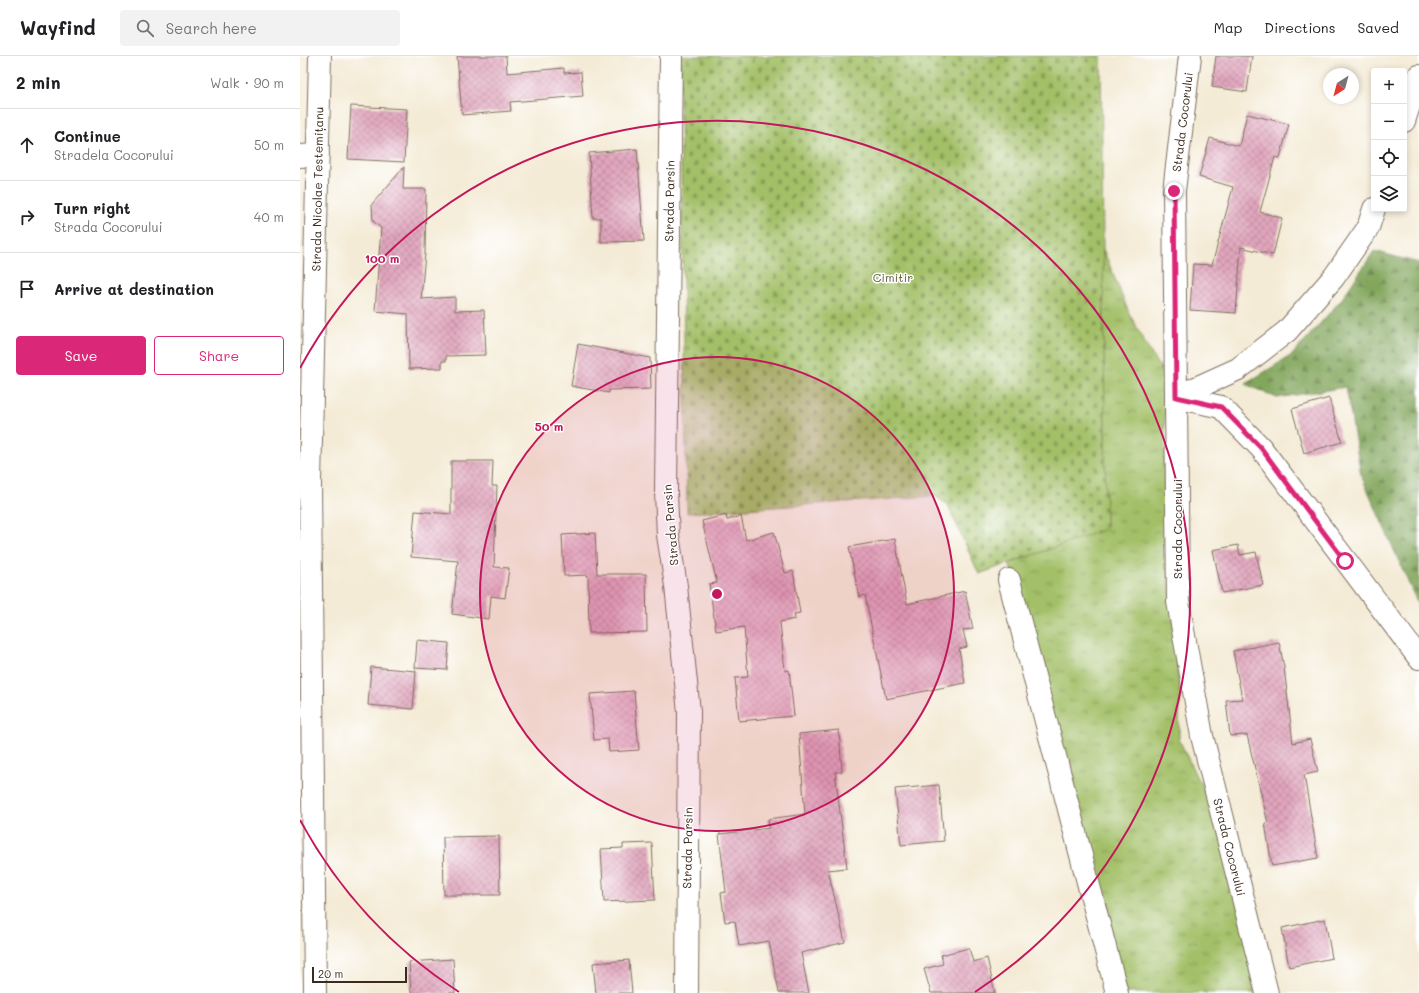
<!DOCTYPE html>
<html lang="en">
<head>
<meta charset="utf-8">
<style>
  :root { --surface:#fff; --page:#f2f2f2; --text:#202124; --muted:#757577; --line:#e0e0e0; --accent:#db2777 }
  body { margin:0; font-family:Mali,sans-serif; background:var(--page); color:var(--text) }
  .controls { position:absolute; right:12px; top:12px; display:grid; overflow:hidden; border-radius:4px; box-shadow:0 2px 6px #0003 }
  .controls button { width:36px; height:36px; display:grid; place-items:center; padding:0; border:0; border-bottom:1px solid var(--line); background:var(--surface); color:var(--text); font:20px sans-serif }
  .compass { position:absolute; left:1023px; top:12px; width:36px; height:36px; border-radius:50%; background:var(--surface); box-shadow:0 2px 6px #0003; rotate:216deg }
  .scale { position:absolute; left:12px; bottom:10px; width:95px; box-sizing:border-box; padding-left:4px; border:2px solid #3b2a1e; border-top:0; font-size:11px; line-height:14px; white-space:nowrap; color:#3b2a1e; -webkit-text-stroke:3px #fff; paint-order:stroke }
  .stop { position:absolute; width:12px; height:12px; margin:-9px; border:3px solid #db2777; border-radius:50%; background:#fff }
  .stop.end { background:#db2777; border-color:#fff; box-shadow:0 1px 4px #0008 }
  .list { margin:0; padding:0; list-style:none }
  h2 { display:flex; justify-content:space-between; align-items:center; height:52px; margin:0; padding:0 16px; font-size:17px }
  h2 small { font-size:13px; font-weight:400; color:var(--muted) }
  .list li { display:grid; grid-template-columns:26px 1fr auto; gap:12px; align-items:center; box-sizing:border-box; height:72px; padding:0 16px; border-top:1px solid var(--line) }
  .list b { display:block; font-size:15px; white-space:nowrap }
  .list p { margin:0; font-size:13px; white-space:nowrap; color:var(--muted) }
  .list em { font-size:13px; font-style:normal; color:var(--muted) }
  .actions { display:flex; gap:8px; padding:12px 16px }
  .actions a { flex:1; padding:9px 0; border:1px solid var(--accent); border-radius:4px; text-align:center; font-size:14px; color:var(--accent) }
  .actions .main { background:var(--accent); color:#fff }
  .icon { flex:none; width:22px; height:22px; fill:none; stroke:currentColor; stroke-width:2; stroke-linecap:round; stroke-linejoin:round }
  .map { position:relative; flex:none; width:1119px; height:937px; overflow:hidden }
  header { display:flex; align-items:center; gap:24px; box-sizing:border-box; height:56px; padding:0 20px; background:var(--surface); border-bottom:1px solid var(--line) }
  header strong { font-size:19px }
  nav { display:flex; gap:22px; margin-inline-start:auto; font-size:14px }
  .search { width:280px; height:36px; background:var(--page); display:flex; align-items:center; gap:10px; box-sizing:border-box; padding:0 14px; border-radius:4px; color:var(--muted); font-size:15px }
  main { display:flex }
  aside { flex:1; background:var(--surface) }
  .map>svg:first-child { display:block }
  .grass { fill:url(#grass-tufts); stroke:#6f7542 }
  .forest { fill:url(#forest-firs); stroke:#5e683d }
  .cemetery { fill:url(#cemetery-stones); stroke:#6f7542 }
  .building { fill:url(#building-cross-hatch) }
  .lines { fill:none; stroke-linecap:round; stroke-linejoin:round }
  .street-casing { stroke:#7c6e5e; stroke-width:24 }
  .secondary-casing { stroke:#7c6e5e; stroke-width:24 }
  .street { stroke:#fff; stroke-width:22 }
  .secondary { stroke:#fff; stroke-width:22 }
  .route { stroke:#db2777; stroke-width:5 }
  .ring { fill:none; stroke:#c2185b; stroke-width:2 }
  .labels { text-anchor:middle; dominant-baseline:central; stroke-width:3; stroke-linejoin:round; paint-order:stroke }
  .street-label { font-size:12px; fill:#3b2a1e; stroke:#fff }
  .park-label { font-size:12px; fill:#5f5e38; stroke:#fff }
  .centre { fill:#c2185b; stroke:#fff; stroke-width:2 }
  .ring-label { font-size:12px; text-anchor:middle; font-weight:bold; fill:#c2185b; stroke:#fff; stroke-width:3; stroke-linejoin:round; paint-order:stroke }
</style>
</head>
<body>
<header>
<strong>Wayfind</strong>
<div class="search"><svg class="icon" aria-label="search" viewBox="0 0 24 24"><circle cx="10" cy="10" r="6"/><path d="M15 15l6 6"/></svg>Search here</div>
<nav><a>Map</a><a>Directions</a><a>Saved</a></nav>
</header>
<main>
<aside>
<h2>2 min<small>Walk · 90 m</small></h2>
<ul class="list">
<li><svg class="icon" aria-label="ahead" viewBox="0 0 24 24"><path d="M12 20V5M6 11l6-6 6 6"/></svg><div><b>Continue</b><p>Stradela Cocorului</p></div><em>50 m</em></li>
<li><svg class="icon" aria-label="right" viewBox="0 0 24 24"><path d="M7 20v-9h11M14 6l5 5-5 5"/></svg><div><b>Turn right</b><p>Strada Cocorului</p></div><em>40 m</em></li>
<li><svg class="icon" aria-label="arrive" viewBox="0 0 24 24"><path d="M6 21V4h12l-3 4 3 4H6"/></svg><div><b>Arrive at destination</b></div></li>
</ul>
<div class="actions"><a class="main">Save</a><a>Share</a></div>
</aside>
<div class="map">
<svg width="1119" height="937" viewBox="0 0 1119 937">
  <defs>
    <pattern id="grass-tufts" width="24" height="20" patternUnits="userSpaceOnUse"><rect width="24" height="20" fill="#a3c067"/><path d="M3 7l-1-3M5 7V3M7 7l1-3M15 17l-1-3M17 17v-4M19 17l1-3" fill="none" stroke="#869c54"/></pattern>
    <pattern id="forest-firs" width="22" height="20" patternUnits="userSpaceOnUse"><rect width="22" height="20" fill="#82a65c"/><path d="M5 1l3.5 6h-7zM16 11l3.5 6h-7z" fill="#6c874b"/></pattern>
    <pattern id="cemetery-stones" width="16" height="16" patternUnits="userSpaceOnUse"><rect width="16" height="16" fill="#a3c067"/><path d="M2 7V4a2 2 0 0 1 4 0v3zM10 15v-3a2 2 0 0 1 4 0v3z" fill="#869c54"/></pattern>
    <pattern id="building-cross-hatch" width="8" height="8" patternUnits="userSpaceOnUse"><rect width="8" height="8" fill="#e1a6bd"/><path d="M0 0l8 8M0 8l8-8" fill="none" stroke="#b88799"/></pattern>
  </defs>
  <rect width="100%" height="100%" fill="#fff"/>
  <filter id="ink" filterUnits="userSpaceOnUse"><feTurbulence type="fractalNoise" baseFrequency=".025" numOctaves="2"/><feDisplacementMap in="SourceGraphic" scale="8" xChannelSelector="R" yChannelSelector="G"/><feConvolveMatrix kernelMatrix="1 2 1 2 8 2 1 2 1" color-interpolation-filters="sRGB"/></filter>
  <filter id="wash" filterUnits="userSpaceOnUse"><feTurbulence type="fractalNoise" baseFrequency=".012" numOctaves="4" result="noise"/><feDisplacementMap in="SourceGraphic" scale="16" xChannelSelector="R" yChannelSelector="G"/><feGaussianBlur stdDeviation="0.9" result="paint"/><feColorMatrix in="noise" values="0 0 0 0 0 0 0 0 0 0 0 0 0 0 0 0 0 1.4 0 .05"/><feComposite in="paint" operator="in"/></filter>
  <g filter="url(#wash)">
    <rect width="100%" height="100%" fill="#f4ebd6"/>
    <!-- grass -->
    <polygon class="grass" points="803,193 829,257 845,287 861,314 865,329 864,447 869,519 874,565 877,614 881,639 879,665 879,683 897,722 911,742 962,937 822,937 713,518 709,508 806,472"/>
    <!-- forest -->
    <polygon class="forest" points="1074,195 1119,207 1119,551 1061,419 1046,331 977,342 945,328 992,299 1041,244"/>
    <!-- cemetery -->
    <polygon class="cemetery" points="379,0 801,0 806,473 679,518 647,448 635,440 387,457"/>
    <g id="blocks">
      <!-- building -->
      <g class="building">
        <polygon points="157,0 206,0 207,17 264,12 264,17 281,16 283,40 210,46 211,55 162,59"/>
        <polygon points="916,0 952,0 947,36 912,31"/>
        <polygon points="51,50 107,53 104,106 48,103"/>
        <polygon points="947,58 989,68 980,102 975,101 960,156 982,162 973,199 941,191 936,257 890,254 893,208 912,209 933,131 899,121 910,82 939,90"/>
        <polygon points="337,93 344,185 301,186 301,162 293,162 289,97"/>
        <polygon points="104,111 103,133 126,133 125,197 121,243 155,241 155,255 184,254 186,299 146,300 146,305 142,305 142,312 109,313 108,258 75,255 81,172 73,165 72,148"/>
        <polygon points="278,288 350,302 351,333 309,334 309,337 271,330"/>
        <polygon points="1029,342 1042,386 1004,397 992,353"/>
        <polygon points="151,405 193,405 192,430 197,430 194,511 209,512 205,542 191,540 189,563 152,558 158,505 111,501 115,455 151,458"/>
        <polygon points="426,459 427,464 441,460 446,484 474,476 485,517 493,515 500,557 494,558 495,563 480,566 485,615 489,614 494,660 439,665 435,622 448,621 444,571 416,575 409,528 417,527 402,465"/>
        <polygon points="295,477 297,518 346,518 347,576 289,577 288,519 264,520 262,479"/>
        <polygon points="595,483 607,548 665,535 673,573 663,574 667,591 659,593 665,627 586,643 565,539 559,541 549,491"/>
        <polygon points="938,489 940,499 956,496 963,529 922,537 913,494"/>
        <polygon points="117,584 149,587 147,614 115,612"/>
        <polygon points="979,586 984,611 993,687 1010,683 1018,716 1004,719 1018,802 972,810 965,767 968,767 947,679 930,680 926,644 942,643 933,595"/>
        <polygon points="71,611 116,615 113,653 68,649"/>
        <polygon points="334,635 339,694 309,696 308,683 294,684 290,638"/>
        <polygon points="539,674 542,716 535,716 547,812 528,814 545,886 501,897 509,937 479,937 469,885 439,890 435,865 425,866 421,837 426,836 419,778 469,772 468,763 505,758 499,678"/>
        <polygon points="639,729 644,785 601,789 595,733"/>
        <polygon points="199,780 200,839 144,839 143,781"/>
        <polygon points="352,787 355,844 304,846 301,793 323,792 323,788"/>
        <polygon points="1025,863 1032,902 989,911 982,872"/>
        <polygon points="669,892 673,906 687,902 695,937 631,937 624,913 643,908 641,899"/>
        <polygon points="153,903 155,937 111,937 109,906"/>
        <polygon points="329,904 332,937 296,937 293,907"/>
      </g>
    </g>
  </g>
  <g filter="url(#ink)">
    <use href="#blocks" fill-opacity="0" stroke="#7c6e5e" stroke-width="1"/>
    <g class="lines">
      <!-- street casing -->
      <g class="street-casing">
        <g id="street">
          <polyline points="371,0 366,437 368,479 376,530 389,656 387,937"/>
          <polyline points="890,0 874,135 878,546 902,680 967,937"/>
          <polyline points="1104,65 1119,20"/>
          <polyline points="0,100 18,99"/>
          <polyline points="1074,153 1068,172 1034,221 987,275 938,313 876,341 921,351 961,392 1119,602"/>
          <polyline points="709,524 817,937"/>
        </g>
      </g>
      <!-- secondary casing -->
      <g class="secondary-casing">
        <polyline id="secondary" points="15,937 10,426 20,0"/>
      </g>
      <!-- street -->
      <use href="#street" class="street"/>
      <!-- secondary -->
      <use href="#secondary" class="secondary"/>
    </g>
  </g>
  <g class="lines" filter="url(#ink)">
    <!-- route -->
    <polyline class="route" points="874,135 876,341 921,351 961,392 1045,505"/>
  </g>
  <!-- distance rings -->
  <circle cx="417" cy="538" r="237" fill="#c2185b" fill-opacity=".12"/>
  <g class="ring">
    <circle cx="417" cy="538" r="237"/>
    <path d="M159 936A474 474 0 0 1 0 764M0 312A474 474 0 1 1 675 936"/>
  </g>
  <g class="labels">
    <!-- street labels -->
    <g class="street-label">
      <text transform="translate(882 66) rotate(-83)">Strada Cocorului</text>
      <text transform="translate(17 133) rotate(-89)">Strada Nicolae Testemițanu</text>
      <text transform="translate(369 145) rotate(-89)">Strada Parsin</text>
      <text transform="translate(370 469) rotate(-95)">Strada Parsin</text>
      <text transform="translate(877 473) rotate(-90)">Strada Cocorului</text>
      <text transform="translate(930 791) rotate(76)">Strada Cocorului</text>
      <text transform="translate(387 792) rotate(-89)">Strada Parsin</text>
    </g>
    <!-- park labels -->
    <g class="park-label">
      <text x="593" y="221">Cimitir</text>
    </g>
  </g>
  <circle cx="417" cy="538" r="6" class="centre"/>
  <g class="ring-label">
    <text x="82" y="207">100 m</text>
    <text x="249" y="375">50 m</text>
  </g>
</svg>
<div class="controls">
<button>+</button>
<button>−</button>
<button><svg class="icon" aria-label="locate" viewBox="0 0 24 24"><circle cx="12" cy="12" r="6"/><path d="M12 2v4M12 18v4M2 12h4M18 12h4"/></svg></button>
<button><svg class="icon" aria-label="layers" viewBox="0 0 24 24"><path d="M12 4l9 5-9 5-9-5zM3 14l9 5 9-5"/></svg></button>
</div>
<svg class="compass" viewBox="-18 -18 36 36"><path d="M0-13l5 13h-10z" fill="#e53935"/><path d="M0 13l5-13h-10z" fill="#757577"/></svg>
<div class="scale">20 m</div>
<div class="stop" style="left:1045px;top:505px"></div>
<div class="stop end" style="left:874px;top:135px"></div>
</div>
</main>
</body>
</html>
